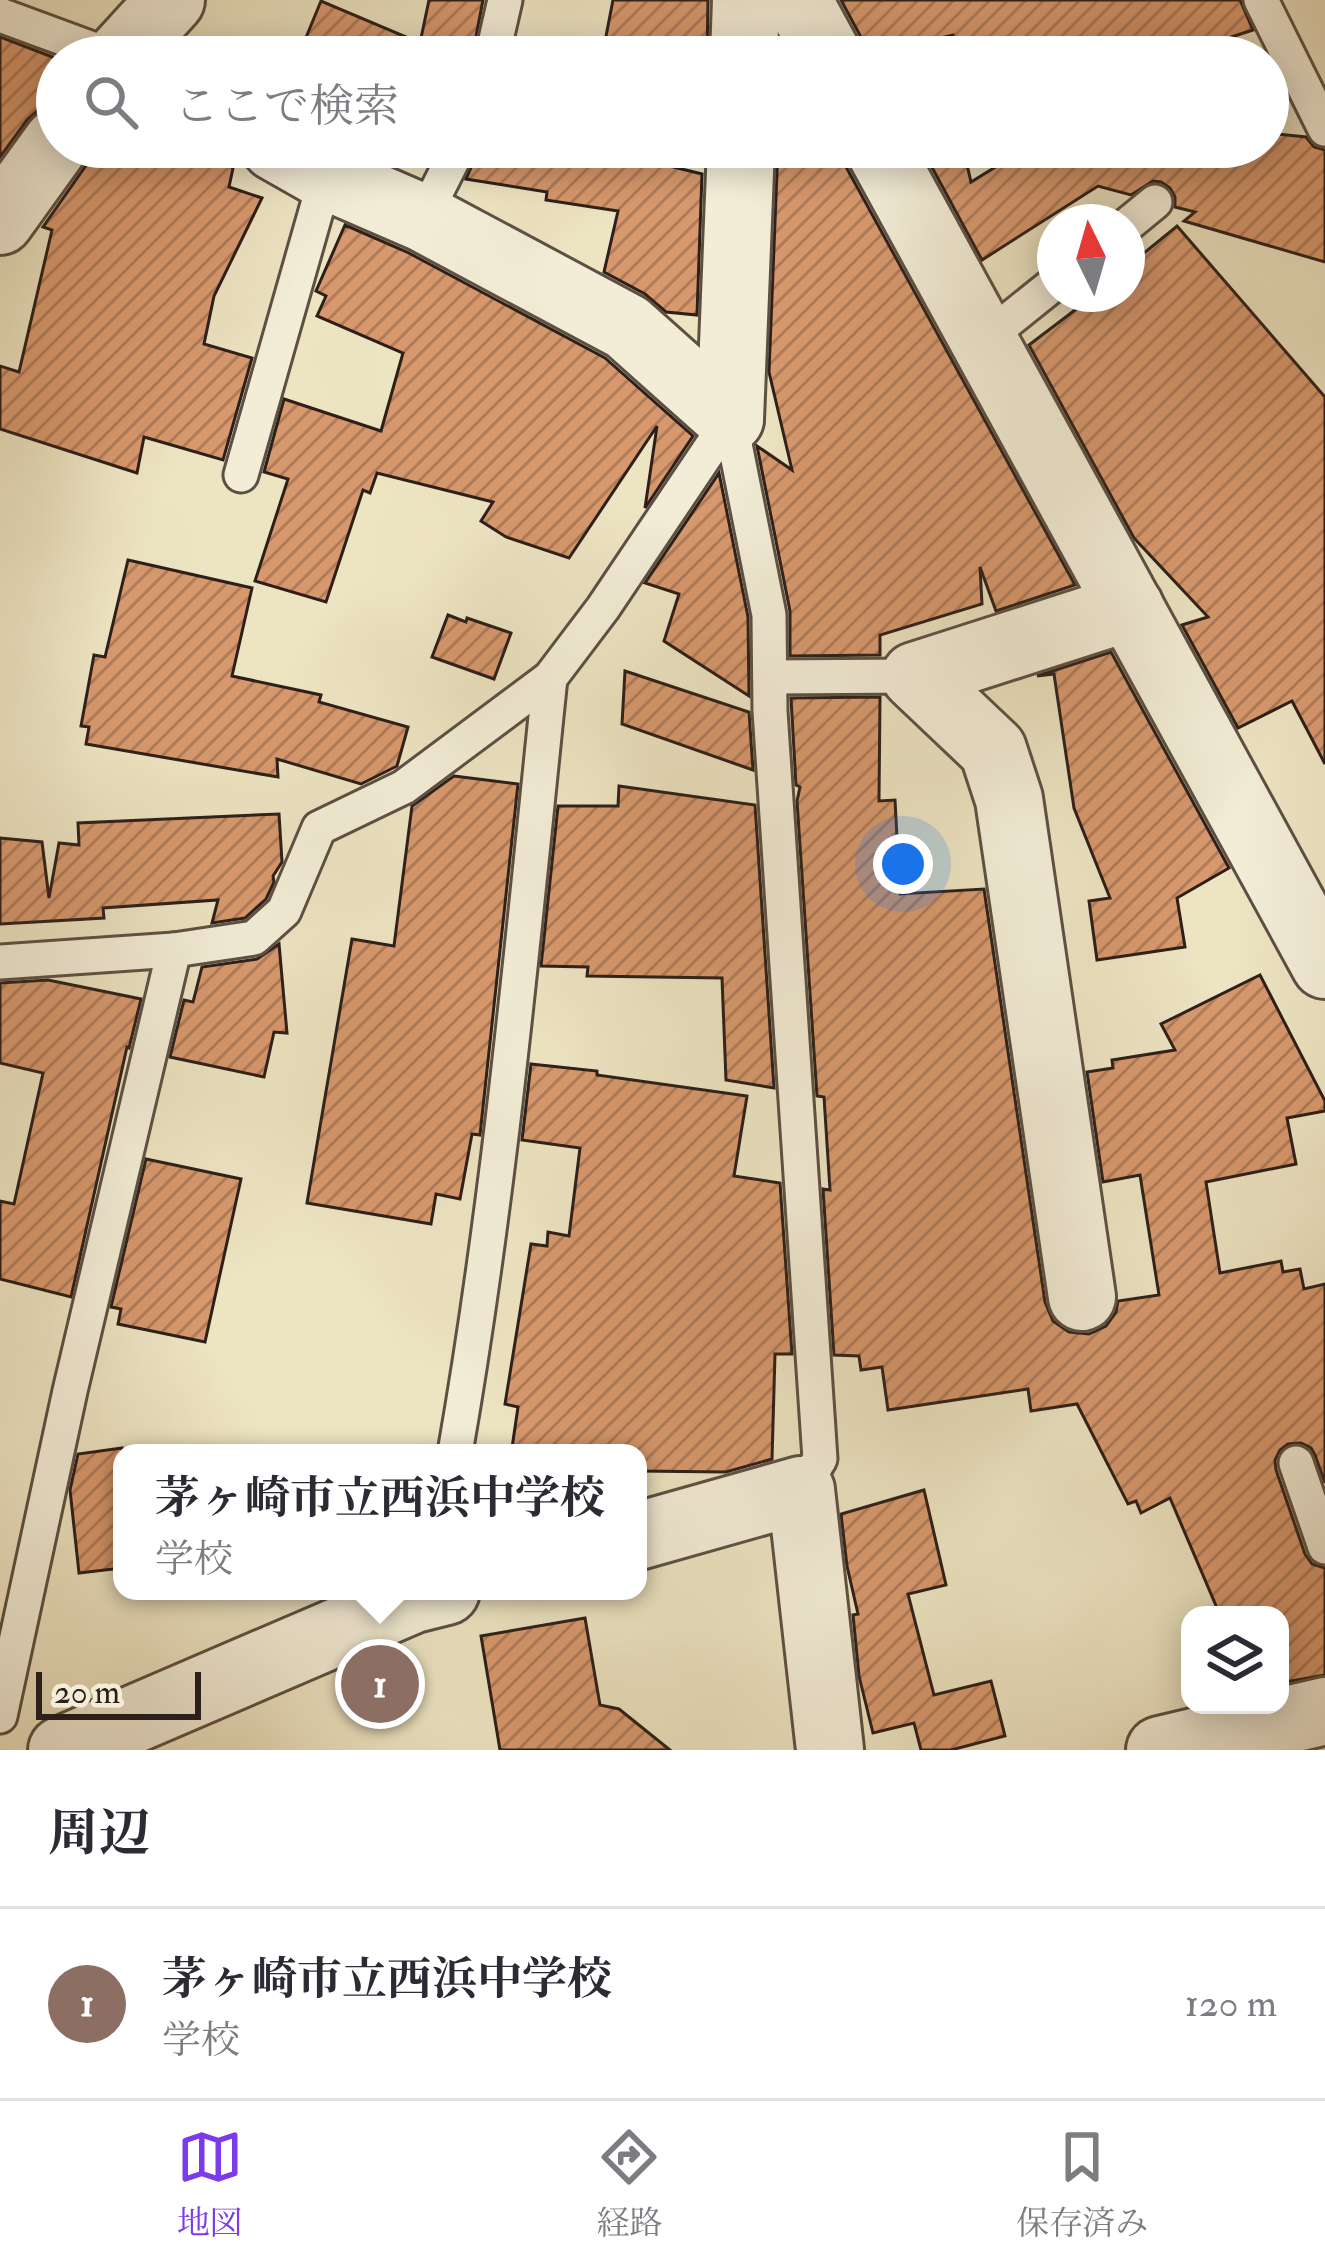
<!DOCTYPE html>
<html lang="ja">
<head>
<meta charset="utf-8">
<style>
  :root { --surface:#fff; --page:#f2f2f3; --text:#2b2b33; --muted:#7c7c81; --line:#e1e1e2; --accent:#7c3aed }
  body { margin:0; font-family:"IM FELL Double Pica","Noto Serif JP",serif; background:var(--page); color:var(--text) }
  .controls { position:absolute; right:36px; bottom:36px; display:grid; overflow:hidden; border-radius:24px; box-shadow:0 6px 30px #0003 }
  .controls button { width:108px; height:108px; display:grid; place-items:center; padding:0; border:0; border-bottom:3px solid var(--line); background:var(--surface); color:var(--text); font:60px sans-serif }
  .compass { position:absolute; left:1037px; top:204px; width:108px; height:108px; border-radius:50%; background:var(--surface); box-shadow:0 6px 30px #0003; rotate:355deg }
  .scale { position:absolute; left:36px; bottom:30px; width:165px; box-sizing:border-box; padding-left:12px; border:6px solid #2d1f19; border-top:0; font-size:33px; line-height:42px; white-space:nowrap; color:#2d1f19; -webkit-text-stroke:9px #f3edd7; paint-order:stroke }
  .you { position:absolute; left:903px; top:864px; width:42px; height:42px; margin:-30px; border:9px solid #fff; border-radius:50%; background:#1a73e8; box-shadow:0 0 0 18px #1a73e833 }
  .badge { display:grid; place-items:center; width:78px; height:78px; border-radius:50%; background:var(--accent); color:#fff; font-size:39px; font-weight:700 }
  .pin { position:absolute; translate:-50% -50%; border:6px solid #fff; box-shadow:0 3px 12px #0006 }
  .popup { position:absolute; left:113px; top:1444px; width:534px; height:156px; box-sizing:border-box; display:grid; place-content:center; border-radius:24px; background:var(--surface); filter:drop-shadow(0 3px 9px #0005); font-size:39px; white-space:nowrap; color:var(--muted) }
  .popup b { font-size:45px; color:var(--text) }
  .popup::after { content:''; position:absolute; left:50%; top:100%; margin-left:-24px; border:24px solid transparent; border-top-color:var(--surface) }
  .list { margin:0; padding:0; list-style:none }
  h2 { display:flex; justify-content:space-between; align-items:center; height:156px; margin:0; padding:0 48px; font-size:51px }
  h2 small { font-size:39px; font-weight:400; color:var(--muted) }
  .list li { display:grid; grid-template-columns:78px 1fr auto; gap:36px; align-items:center; box-sizing:border-box; height:192px; padding:0 48px; border-top:3px solid var(--line) }
  .list b { display:block; font-size:45px; white-space:nowrap }
  .list p { margin:0; font-size:39px; white-space:nowrap; color:var(--muted) }
  .list em { font-size:39px; font-style:normal; color:var(--muted) }
  .icon { flex:none; width:66px; height:66px; fill:none; stroke:currentColor; stroke-width:2; stroke-linecap:round; stroke-linejoin:round }
  .map { position:relative; flex:none; width:1325px; height:1750px; overflow:hidden }
  .search { position:absolute; background:var(--surface); box-shadow:0 6px 30px #0003; left:36px; right:36px; top:36px; height:132px; display:flex; align-items:center; gap:30px; box-sizing:border-box; padding:0 42px; border-radius:66px; color:var(--muted); font-size:45px }
  .sheet { height:348px; background:var(--surface) }
  nav { display:flex; justify-content:space-around; align-items:center; box-sizing:border-box; height:168px; border-top:3px solid var(--line); background:var(--surface); font-size:33px; color:var(--muted) }
  nav a { display:grid; justify-items:center; gap:6px }
  nav .on { color:var(--accent) }
  .map>svg:first-child { display:block }
  .building { fill:url(#building-hatch); stroke:#2d1f19; stroke-width:3 }
  .lines { fill:none; stroke-linecap:round; stroke-linejoin:round }
  .lane-casing { stroke:#5d5043; stroke-width:39 }
  .street-casing { stroke:#5d5043; stroke-width:72 }
  .lane { stroke:#f3edd7; stroke-width:33 }
  .street { stroke:#f3edd7; stroke-width:66 }
</style>
</head>
<body>
<div class="map">
<svg width="1325" height="1750" viewBox="0 0 1325 1750">
  <defs>
    <pattern id="building-hatch" width="6" height="6" patternUnits="userSpaceOnUse" patternTransform="scale(3)"><rect width="6" height="6" fill="#d7986d"/><path d="M-1 1l2-2M0 6l6-6M5 7l2-2" fill="none" stroke="#af7b59"/></pattern>
  </defs>
  <rect width="100%" height="100%" fill="#ede4c2"/>
  <filter id="stains"><feTurbulence type="fractalNoise" baseFrequency=".00167" numOctaves="4"/><feColorMatrix values="0 0 0 0 .2 0 0 0 0 .09 0 0 0 0 .02 0 0 0 .5 -.17"/></filter>
  <radialGradient id="worn" r=".72"><stop offset=".6" stop-color="#630" stop-opacity="0"/><stop offset="1" stop-color="#630" stop-opacity=".3"/></radialGradient>
  <!-- building -->
  <g class="building">
    <polygon points="429,0 483,0 472,57 298,57 321,1 420,43"/>
    <polygon points="613,0 708,0 707,57 602,57"/>
    <polygon points="841,0 1240,0 1253,30 1169,57 957,57 953,35 866,55 862,39"/>
    <polygon points="0,37 55,58 37,111 27,120 0,157"/>
    <polygon points="1268,133 1306,137 1314,147 1325,150 1325,262 1184,221 1195,212 1175,207 1175,197 1170,188 1161,182 1153,181 1131,195 1098,186 982,260 921,147 963,147 971,182 1005,161 1007,147 1268,147"/>
    <polygon points="94,147 190,147 233,168 229,187 262,198 214,296 204,344 252,358 223,460 144,437 137,473 0,429 0,366 19,372 52,230 43,227 87,164"/>
    <polygon points="480,147 626,147 624,155 702,174 697,315 666,312 645,294 604,272 618,211 546,200 547,192 466,179"/>
    <polygon points="778,147 841,147 845,165 1075,585 996,611 980,567 982,604 880,635 880,655 790,656 790,611 757,446 792,470 769,372"/>
    <polygon points="345,225 407,252 605,358 693,436 645,508 657,426 569,558 506,537 481,521 493,502 377,473 370,493 363,490 326,602 255,581 288,479 264,472 284,399 381,431 403,353 317,316 326,296 316,291"/>
    <polygon points="1177,226 1325,397 1325,764 1292,701 1238,728 1182,625 1208,617 1134,538 1029,345 1096,294 1127,294 1127,267"/>
    <polygon points="719,473 748,617 749,696 664,641 679,594 645,583"/>
    <polygon points="128,560 252,588 232,676 321,695 319,702 408,727 397,766 361,784 277,759 278,777 86,744 89,727 81,726 94,655 105,657"/>
    <polygon points="448,615 466,622 467,618 511,633 494,679 432,657"/>
    <polygon points="1111,652 1229,868 1177,898 1185,947 1097,960 1089,901 1110,898 1074,808 1054,674 1037,676"/>
    <polygon points="625,671 749,712 753,770 622,724"/>
    <polygon points="880,697 879,801 895,800 900,894 984,889 1045,1302 1053,1321 1069,1332 1089,1334 1106,1326 1116,1312 1118,1301 1159,1295 1140,1175 1103,1182 1087,1072 1113,1068 1112,1060 1175,1050 1161,1024 1260,975 1325,1101 1325,1111 1287,1118 1296,1164 1206,1182 1220,1273 1281,1261 1283,1272 1300,1269 1304,1289 1325,1284 1325,1483 1315,1455 1311,1448 1301,1443 1288,1444 1280,1450 1275,1460 1276,1470 1305,1554 1312,1564 1325,1568 1325,1675 1280,1683 1280,1615 1220,1615 1170,1498 1141,1513 1136,1501 1128,1504 1077,1404 1031,1411 1028,1389 888,1410 882,1367 861,1370 859,1356 834,1355 823,1189 830,1190 824,1097 817,1096 797,801 800,787 796,785 791,698"/>
    <polygon points="454,776 518,784 480,1135 472,1134 460,1199 436,1194 431,1224 307,1203 352,939 394,946 412,806"/>
    <polygon points="619,786 755,805 774,1088 726,1080 722,978 587,976 588,967 541,966 558,806 618,806"/>
    <polygon points="279,814 282,862 273,876 274,882 266,899 245,918 212,923 218,900 103,908 104,918 0,924 0,838 42,842 49,898 59,843 79,845 78,823"/>
    <polygon points="279,944 287,1033 274,1032 264,1077 170,1057 184,1000 193,1002 202,967 257,959"/>
    <polygon points="48,980 141,999 129,1048 127,1047 71,1297 0,1279 0,1201 14,1204 43,1073 0,1063 0,983"/>
    <polygon points="531,1064 597,1071 597,1075 747,1096 734,1176 780,1183 792,1354 775,1354 772,1459 726,1472 638,1471 638,1453 547,1453 512,1448 518,1407 505,1404 531,1244 547,1246 548,1232 569,1236 580,1148 522,1140"/>
    <polygon points="146,1159 241,1179 205,1342 118,1324 121,1309 111,1307"/>
    <polygon points="122,1448 122,1568 79,1573 70,1490 78,1454"/>
    <polygon points="924,1490 946,1585 908,1594 934,1695 991,1681 1005,1736 951,1750 921,1750 914,1723 873,1733 859,1676 853,1615 858,1614 847,1566 841,1514"/>
    <polygon points="585,1618 600,1705 619,1709 670,1750 500,1750 481,1636"/>
  </g>
  <g class="lines">
    <!-- lane casing -->
    <g class="lane-casing">
      <g id="lane">
        <polyline points="1261,0 1325,129"/>
        <polyline points="0,15 114,57"/>
        <polyline points="492,57 505,0"/>
        <polyline points="423,218 459,147"/>
        <polyline points="1127,225 1155,202"/>
        <polyline points="984,340 1055,283"/>
        <polyline points="730,419 769,615 770,711 820,1459 801,1490"/>
        <polyline points="241,475 326,176"/>
        <polyline points="770,677 915,676"/>
        <polyline points="0,962 174,950 254,938 284,911 319,828 404,787 550,678 603,608 730,419"/>
        <path d="M455,1453c45,-257 68,-516 95,-775"/>
        <polyline points="1296,1463 1325,1547"/>
        <polyline points="0,1716 70,1391 174,950"/>
      </g>
    </g>
    <!-- street casing -->
    <g class="street-casing">
      <g id="street">
        <polyline points="798,0 829,57"/>
        <polyline points="119,57 171,0"/>
        <polyline points="744,57 746,0"/>
        <polyline points="275,147 326,176 423,218 627,327 730,419"/>
        <polyline points="878,147 1325,965"/>
        <polyline points="0,221 57,142"/>
        <polyline points="730,419 741,147"/>
        <polyline points="1082,1297 1009,799 993,750 915,676 1130,607"/>
        <polyline points="638,1536 801,1490 830,1750"/>
        <polyline points="62,1750 414,1599 446,1591"/>
        <polyline points="1160,1750 1325,1711"/>
      </g>
    </g>
    <!-- lane -->
    <use href="#lane" class="lane"/>
    <!-- street -->
    <use href="#street" class="street"/>
  </g>
  <rect width="100%" height="100%" filter="url(#stains)"/>
  <rect width="100%" height="100%" fill="url(#worn)"/>
</svg>
<div class="controls">
<button><svg class="icon" aria-label="layers" viewBox="0 0 24 24"><path d="M12 4l9 5-9 5-9-5zM3 14l9 5 9-5"/></svg></button>
</div>
<svg class="compass" viewBox="-18 -18 36 36"><path d="M0-13l5 13h-10z" fill="#e53935"/><path d="M0 13l5-13h-10z" fill="#7c7c81"/></svg>
<div class="scale">20 m</div>
<div class="you"></div>
<div class="pin badge" style="left:380px;top:1684px;background:#8d6e63">1</div>
<div class="popup"><b>茅ヶ崎市立西浜中学校</b>学校</div>
<div class="search"><svg class="icon" aria-label="search" viewBox="0 0 24 24"><circle cx="10" cy="10" r="6"/><path d="M15 15l6 6"/></svg>ここで検索</div>
</div>
<section class="sheet">
<h2>周辺<small></small></h2>
<ul class="list">
<li><span class="badge" style="background:#8d6e63">1</span><div><b>茅ヶ崎市立西浜中学校</b><p>学校</p></div><em>120 m</em></li>
</ul>
</section>
<nav>
<a class="on"><svg class="icon" aria-label="map" viewBox="0 0 24 24"><path d="M3 6l6-2 6 2 6-2v14l-6 2-6-2-6 2zM9 4v14M15 6v14"/></svg>地図</a>
<a><svg class="icon" aria-label="directions" viewBox="0 0 24 24"><path d="M12 3l9 9-9 9-9-9zM9 14v-3h6M13 9l2 2-2 2"/></svg>経路</a>
<a><svg class="icon" aria-label="saved" viewBox="0 0 24 24"><path d="M7 4h10v16l-5-4-5 4z"/></svg>保存済み</a>
</nav>
</body>
</html>
